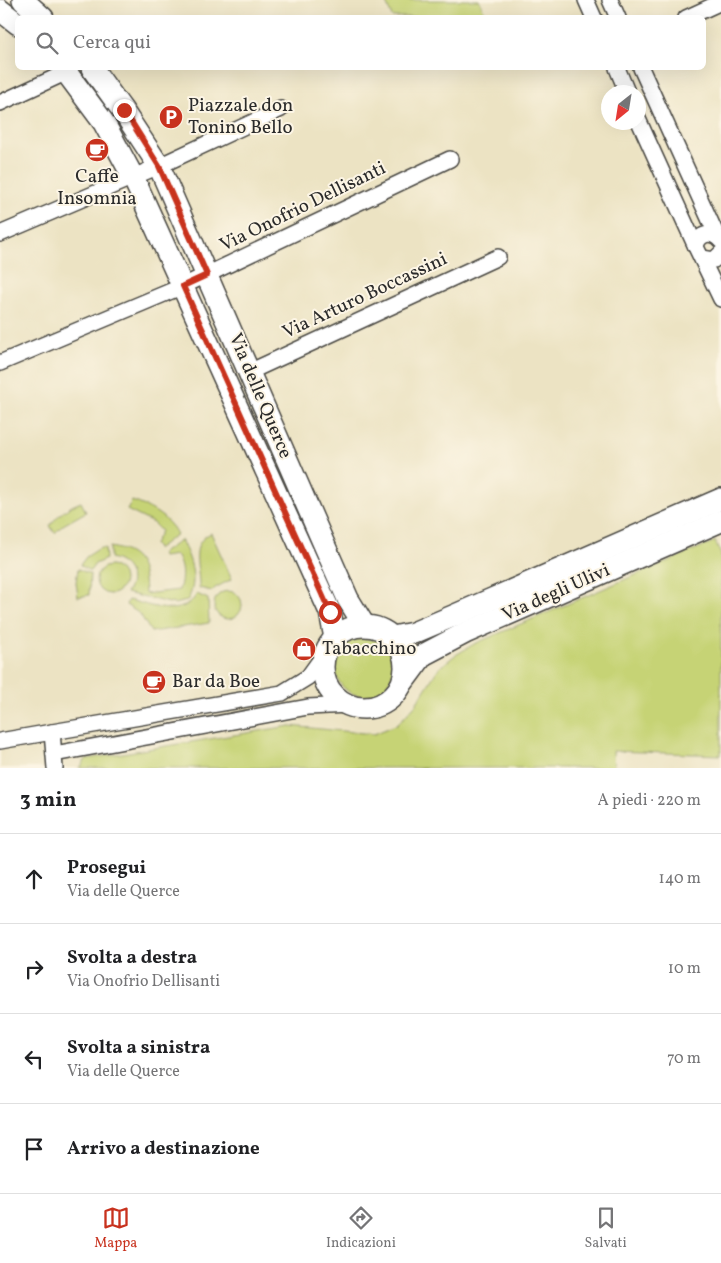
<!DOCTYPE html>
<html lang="it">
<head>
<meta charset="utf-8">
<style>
  :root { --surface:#fff; --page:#f2f2f2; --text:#202124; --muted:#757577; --line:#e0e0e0; --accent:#c8321e }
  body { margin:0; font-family:Vollkorn,serif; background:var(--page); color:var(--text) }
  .compass { position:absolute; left:601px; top:85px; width:45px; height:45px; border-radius:50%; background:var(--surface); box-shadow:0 5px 20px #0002; rotate:210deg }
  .stop { position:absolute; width:15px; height:15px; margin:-11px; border:4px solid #c8321e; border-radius:50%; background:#fff }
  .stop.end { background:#c8321e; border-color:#fff; box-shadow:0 1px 5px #0008 }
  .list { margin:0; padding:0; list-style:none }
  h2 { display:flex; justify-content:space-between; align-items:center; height:65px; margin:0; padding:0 20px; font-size:21px }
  h2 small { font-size:16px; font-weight:400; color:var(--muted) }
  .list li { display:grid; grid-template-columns:32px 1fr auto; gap:15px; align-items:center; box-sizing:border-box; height:90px; padding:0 20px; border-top:1px solid var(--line) }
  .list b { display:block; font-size:19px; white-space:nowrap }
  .list p { margin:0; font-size:16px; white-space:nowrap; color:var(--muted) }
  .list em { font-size:16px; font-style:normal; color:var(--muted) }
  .icon { flex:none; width:28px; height:28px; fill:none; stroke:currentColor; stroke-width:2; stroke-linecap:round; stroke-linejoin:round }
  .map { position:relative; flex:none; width:721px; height:768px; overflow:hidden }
  .search { position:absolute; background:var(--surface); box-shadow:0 5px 20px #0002; left:15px; right:15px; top:15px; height:55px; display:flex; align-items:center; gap:12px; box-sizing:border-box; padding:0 18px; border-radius:8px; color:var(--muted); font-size:19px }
  .sheet { height:425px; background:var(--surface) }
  nav { display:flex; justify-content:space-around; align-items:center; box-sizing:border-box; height:70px; border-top:1px solid var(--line); background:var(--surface); font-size:14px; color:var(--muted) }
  nav a { display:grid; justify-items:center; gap:2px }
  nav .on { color:var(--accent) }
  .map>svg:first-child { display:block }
  .green { fill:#c6d375; stroke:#787f50 }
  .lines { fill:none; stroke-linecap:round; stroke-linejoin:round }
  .street-casing { stroke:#484742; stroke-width:18 }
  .secondary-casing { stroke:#484742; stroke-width:24 }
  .street { stroke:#fff; stroke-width:15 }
  .secondary { stroke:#fff; stroke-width:21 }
  .route { stroke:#c8321e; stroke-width:6 }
  .labels { text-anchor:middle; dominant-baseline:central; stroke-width:4; stroke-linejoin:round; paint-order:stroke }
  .poi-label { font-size:19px; fill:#2b2b2b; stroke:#fcf5e5; text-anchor:start }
  .street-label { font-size:19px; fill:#2b2b2b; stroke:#fcf5e5 }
</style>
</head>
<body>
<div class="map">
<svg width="721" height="768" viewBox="0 0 721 768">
  <rect width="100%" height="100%" fill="#fcf5e5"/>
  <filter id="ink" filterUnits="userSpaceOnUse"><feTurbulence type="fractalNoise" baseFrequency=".02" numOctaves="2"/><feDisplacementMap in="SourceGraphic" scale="10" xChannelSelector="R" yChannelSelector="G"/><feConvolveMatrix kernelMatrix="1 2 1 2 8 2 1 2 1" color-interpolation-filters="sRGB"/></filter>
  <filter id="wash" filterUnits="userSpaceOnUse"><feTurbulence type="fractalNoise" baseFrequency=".0096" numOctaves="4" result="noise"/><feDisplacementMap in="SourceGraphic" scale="20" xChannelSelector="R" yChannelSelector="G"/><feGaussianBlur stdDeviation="1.12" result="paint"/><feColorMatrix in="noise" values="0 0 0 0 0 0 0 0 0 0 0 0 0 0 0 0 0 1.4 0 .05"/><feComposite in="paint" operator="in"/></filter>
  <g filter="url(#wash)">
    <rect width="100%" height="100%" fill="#ece3c3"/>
    <!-- green -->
    <g class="green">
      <polygon points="385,0 479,0 487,17 392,17"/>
      <path d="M132,501c18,6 36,16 45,33l-20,15 -3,-5 7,-13 -8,-8 -26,-13z"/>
      <path d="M81,502l5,10 -23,13 -8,8 -5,-7c8,-12 18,-19 31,-24z"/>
      <path d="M211,533l21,46 -17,9 -3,3 -13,-3c1,-21 -11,-44 12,-55z"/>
      <path d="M181,540c10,19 18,41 6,61l-13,3 -48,-11c11,-15 2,-31 -16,-35v-11c31,5 34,20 35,47l34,-4c4,-13 4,-23 -3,-35l-13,2 -2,-3z"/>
      <polygon points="715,541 721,555 721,755 613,751 614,768 80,768 86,759 290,726 374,734 398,724 416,704 438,669 454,656 474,644"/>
      <polygon points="100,548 105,548 106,559 95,564 90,571 80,565 86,557"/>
      <circle cx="110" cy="580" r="14"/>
      <polygon points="78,569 90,574 89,595 78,597 76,582"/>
      <circle cx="228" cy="605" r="14"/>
      <path d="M197,594l11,5 1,24 -58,9 -11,-18 -14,-9 2,-5c23,5 54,20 69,-6z"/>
      <circle cx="364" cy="667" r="29"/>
    </g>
  </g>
  <g filter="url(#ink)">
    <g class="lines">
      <!-- street casing -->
      <g class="street-casing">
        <g id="street">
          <polyline points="586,0 594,18"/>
          <polyline points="610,0 618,18"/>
          <polyline points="686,18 721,2"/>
          <polyline points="617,68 627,92"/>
          <polyline points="641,68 717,236"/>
          <polyline points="0,103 67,72"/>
          <polyline points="638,119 696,247"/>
          <polyline points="0,234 159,166 281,109"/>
          <path d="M721,241c-9,-11 -23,-8 -25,6l25,52"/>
          <polyline points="702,258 714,260 721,253"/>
          <polyline points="0,363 183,286 450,159"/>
          <polyline points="249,372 498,257"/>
          <polyline points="52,732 282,693 308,677 326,652"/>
          <polyline points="0,741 52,732 55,768"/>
          <polyline points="54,754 308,707 349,705"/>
        </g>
      </g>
      <!-- secondary casing -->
      <g class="secondary-casing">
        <g id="secondary">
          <polyline points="23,0 43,18"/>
          <polyline points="0,10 18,24"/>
          <polyline points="63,68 104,123 133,177 330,612 335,638"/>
          <polyline points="92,68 123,111 159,166 316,526 348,599 364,625"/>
          <circle cx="364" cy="667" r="41"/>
          <polyline points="393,637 413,633 453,616 721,499"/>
          <polyline points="403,682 423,655 465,633 721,521"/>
        </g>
      </g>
      <!-- street -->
      <use href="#street" class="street"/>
      <!-- secondary -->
      <use href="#secondary" class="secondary"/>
    </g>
  </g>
  <g class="lines" filter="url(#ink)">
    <!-- route -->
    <polyline class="route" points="124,110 159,166 207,275 183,286 330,612"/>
  </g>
  <!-- icons -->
  <defs>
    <g id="parking-disc" transform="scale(1.25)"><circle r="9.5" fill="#c8321e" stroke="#fcf5e5"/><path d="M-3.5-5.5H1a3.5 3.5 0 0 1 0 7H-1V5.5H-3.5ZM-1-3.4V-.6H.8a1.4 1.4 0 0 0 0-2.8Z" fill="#fff"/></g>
    <g id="cafe-disc" transform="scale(1.25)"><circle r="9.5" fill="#c8321e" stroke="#fcf5e5"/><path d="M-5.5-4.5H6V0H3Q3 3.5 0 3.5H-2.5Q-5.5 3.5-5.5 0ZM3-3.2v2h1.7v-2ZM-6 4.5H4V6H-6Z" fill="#fff"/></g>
    <g id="shop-disc" transform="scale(1.25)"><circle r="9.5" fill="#c8321e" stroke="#fcf5e5"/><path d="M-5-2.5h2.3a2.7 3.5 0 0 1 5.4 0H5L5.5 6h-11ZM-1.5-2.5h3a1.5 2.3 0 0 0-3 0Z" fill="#fff"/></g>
  </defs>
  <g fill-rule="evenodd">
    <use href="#parking-disc" x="171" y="117"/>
    <use href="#cafe-disc" x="97" y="150"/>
    <use href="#shop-disc" x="304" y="649"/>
    <use href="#cafe-disc" x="154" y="682"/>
  </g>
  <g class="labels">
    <!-- poi labels -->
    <g class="poi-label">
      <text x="188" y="106">Piazzale don<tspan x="188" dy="22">Tonino Bello</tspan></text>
      <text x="97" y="177" text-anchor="middle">Caffe<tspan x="97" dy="22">Insomnia</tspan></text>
      <text x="322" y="649">Tabacchino</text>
      <text x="172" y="682">Bar da Boe</text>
    </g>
    <!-- street labels -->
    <g class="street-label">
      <text transform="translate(303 207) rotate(-26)">Via Onofrio Dellisanti</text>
      <text transform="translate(365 296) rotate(-25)">Via Arturo Boccassini</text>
      <text transform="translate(260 396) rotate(67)">Via delle Querce</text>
      <text transform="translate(556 593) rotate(-24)">Via degli Ulivi</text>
    </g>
  </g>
</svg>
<svg class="compass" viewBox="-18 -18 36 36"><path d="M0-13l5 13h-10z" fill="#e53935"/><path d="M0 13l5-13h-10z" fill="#757577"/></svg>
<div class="stop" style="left:330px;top:612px"></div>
<div class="stop end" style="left:124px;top:110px"></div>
<div class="search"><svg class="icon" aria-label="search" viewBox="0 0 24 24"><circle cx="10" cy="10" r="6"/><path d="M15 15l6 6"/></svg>Cerca qui</div>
</div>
<section class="sheet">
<h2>3 min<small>A piedi · 220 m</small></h2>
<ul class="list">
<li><svg class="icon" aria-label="ahead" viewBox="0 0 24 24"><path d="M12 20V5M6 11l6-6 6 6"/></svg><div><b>Prosegui</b><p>Via delle Querce</p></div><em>140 m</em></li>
<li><svg class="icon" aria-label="right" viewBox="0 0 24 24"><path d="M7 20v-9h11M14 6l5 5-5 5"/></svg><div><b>Svolta a destra</b><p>Via Onofrio Dellisanti</p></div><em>10 m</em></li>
<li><svg class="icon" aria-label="left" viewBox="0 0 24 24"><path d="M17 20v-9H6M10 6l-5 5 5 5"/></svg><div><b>Svolta a sinistra</b><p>Via delle Querce</p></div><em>70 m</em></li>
<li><svg class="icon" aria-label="arrive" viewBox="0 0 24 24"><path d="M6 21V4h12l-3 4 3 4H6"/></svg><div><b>Arrivo a destinazione</b></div></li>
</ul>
</section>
<nav>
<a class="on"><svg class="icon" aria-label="map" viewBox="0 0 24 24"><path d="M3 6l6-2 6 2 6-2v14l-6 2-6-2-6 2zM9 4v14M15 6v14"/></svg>Mappa</a>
<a><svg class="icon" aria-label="directions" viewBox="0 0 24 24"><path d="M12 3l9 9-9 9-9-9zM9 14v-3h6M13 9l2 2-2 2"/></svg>Indicazioni</a>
<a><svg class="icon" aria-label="saved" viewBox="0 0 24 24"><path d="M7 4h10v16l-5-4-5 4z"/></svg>Salvati</a>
</nav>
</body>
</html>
